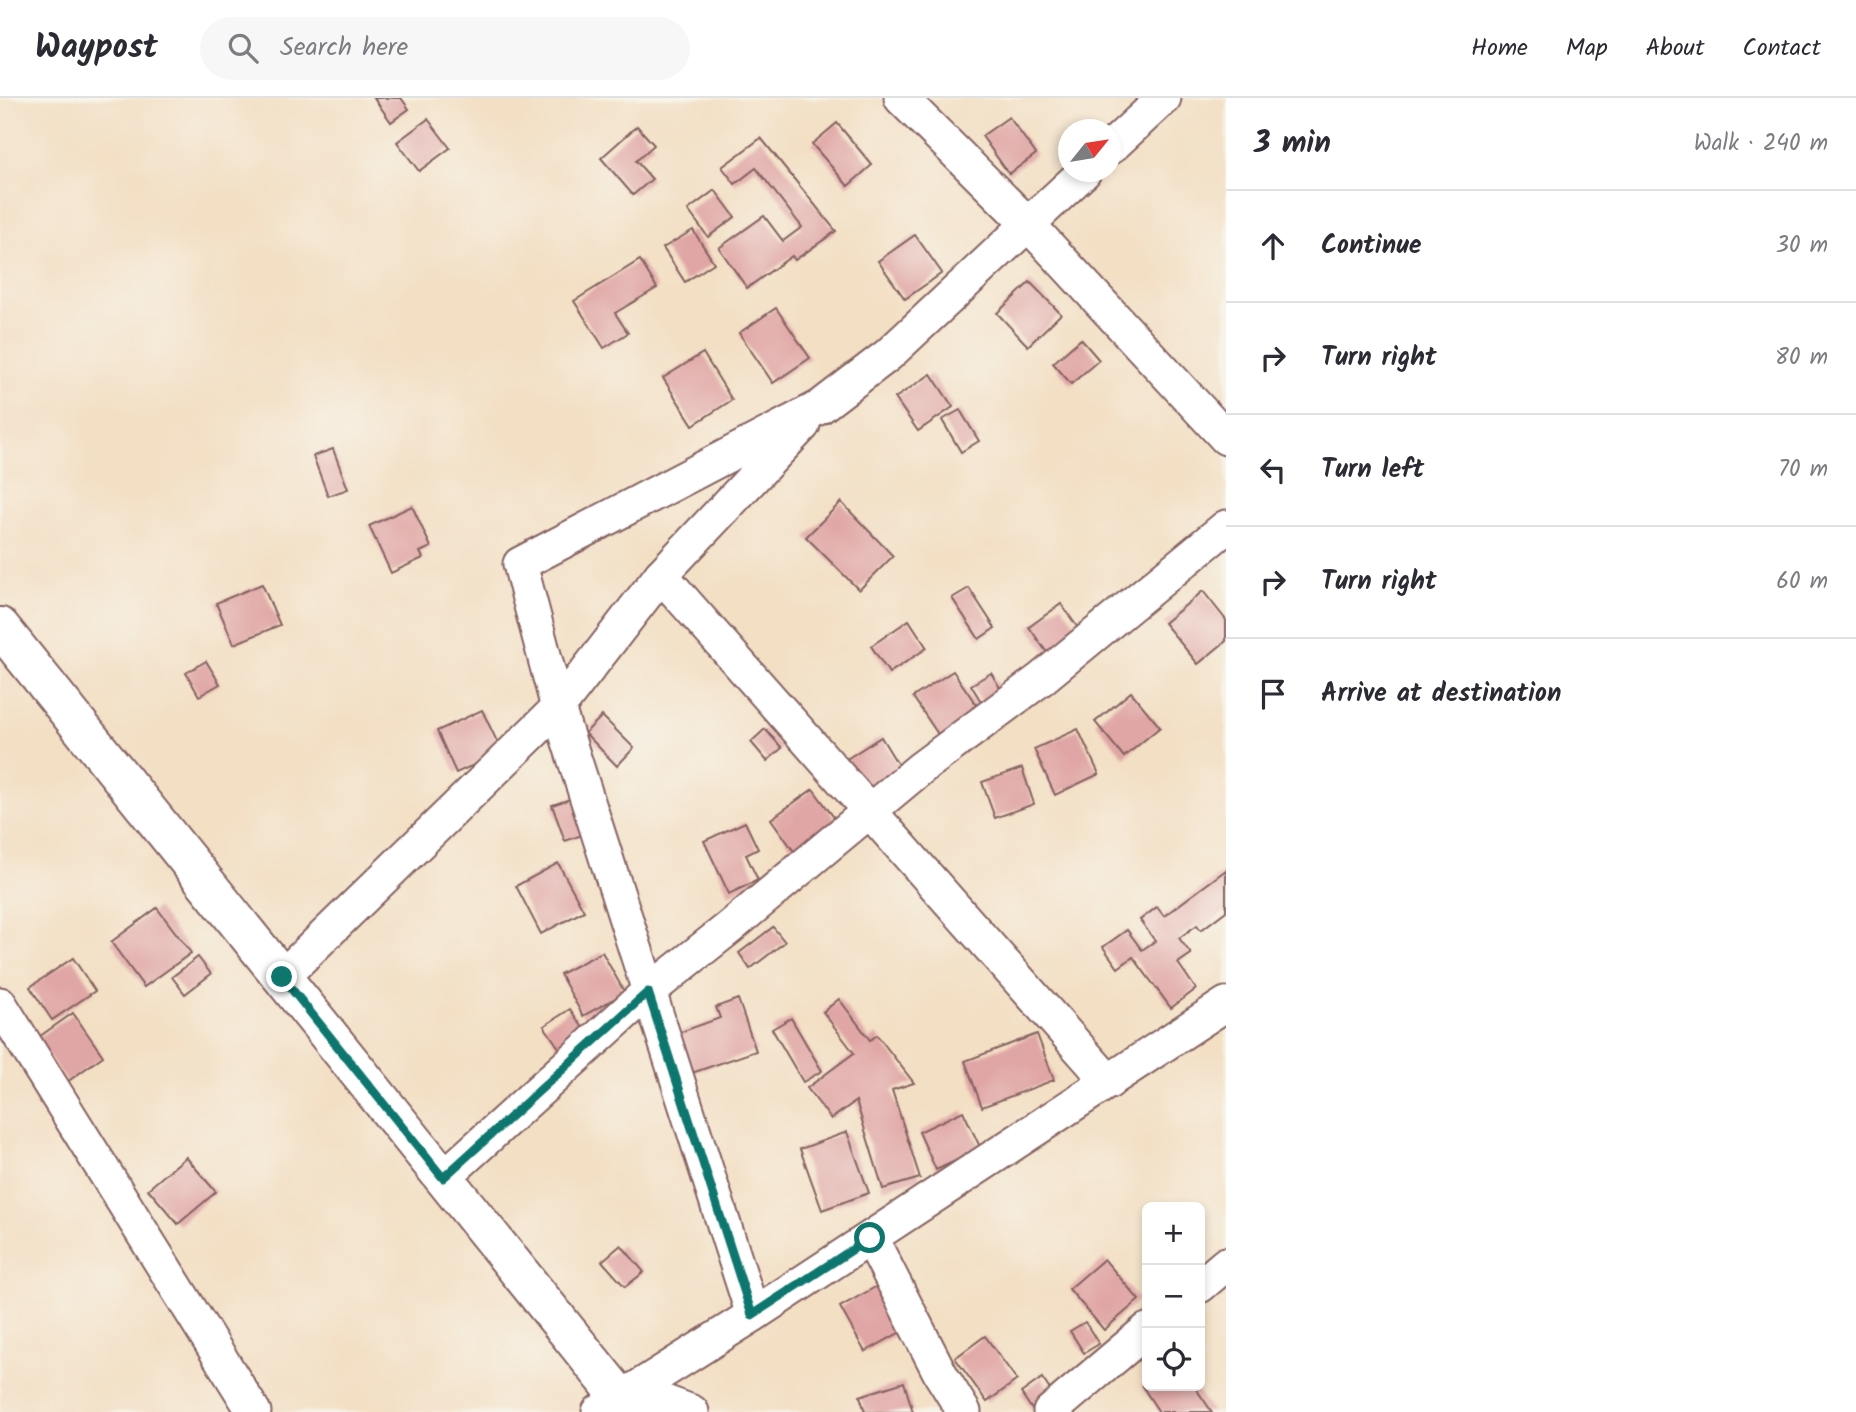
<!DOCTYPE html>
<html lang="en">
<head>
<meta charset="utf-8">
<style>
  :root { --surface:#fff; --page:#f7f7f7; --text:#2b2b33; --muted:#7c7c81; --line:#e1e1e2 }
  body { margin:0; font-family:Kalam,sans-serif; background:var(--page); color:var(--text) }
  .controls { position:absolute; right:21px; bottom:21px; display:grid; overflow:hidden; border-radius:10px; box-shadow:0 4px 10px #0003 }
  .controls button { width:63px; height:63px; display:grid; place-items:center; padding:0; border:0; border-bottom:2px solid var(--line); background:var(--surface); color:var(--text); font:35px sans-serif }
  .compass { position:absolute; left:1058px; top:21px; width:63px; height:63px; border-radius:50%; background:var(--surface); box-shadow:0 4px 10px #0003; rotate:60deg }
  .stop { position:absolute; width:21px; height:21px; margin:-16px; border:5px solid #0f766e; border-radius:50%; background:#fff }
  .stop.end { background:#0f766e; border-color:#fff; box-shadow:0 2px 7px #0008 }
  .list { margin:0; padding:0; list-style:none }
  h2 { display:flex; justify-content:space-between; align-items:center; height:91px; margin:0; padding:0 28px; font-size:30px }
  h2 small { font-size:23px; font-weight:400; color:var(--muted) }
  .list li { display:grid; grid-template-columns:46px 1fr auto; gap:21px; align-items:center; box-sizing:border-box; height:112px; padding:0 28px; border-top:2px solid var(--line) }
  .list b { display:block; font-size:26px; white-space:nowrap }
  .list em { font-size:23px; font-style:normal; color:var(--muted) }
  .icon { flex:none; width:38px; height:38px; fill:none; stroke:currentColor; stroke-width:2; stroke-linecap:round; stroke-linejoin:round }
  .map { position:relative; flex:none; width:1226px; height:1314px; overflow:hidden }
  header { display:flex; align-items:center; gap:42px; box-sizing:border-box; height:98px; padding:0 35px; background:var(--surface); border-bottom:2px solid var(--line) }
  header strong { font-size:33px }
  nav { display:flex; gap:38px; margin-inline-start:auto; font-size:24px }
  .search { width:490px; height:63px; background:var(--page); display:flex; align-items:center; gap:18px; box-sizing:border-box; padding:0 24px; border-radius:38px; color:var(--muted); font-size:26px }
  main { display:flex }
  aside { flex:1; background:var(--surface) }
  .map>svg:first-child { display:block }
  .building { fill:#e0a6a5 }
  .lines { fill:none; stroke-linecap:round; stroke-linejoin:round }
  .street-casing { stroke:#856261; stroke-width:37 }
  .secondary-casing { stroke:#856261; stroke-width:42 }
  .street { stroke:#fff; stroke-width:33 }
  .secondary { stroke:#fff; stroke-width:38 }
  .route { stroke:#0f766e; stroke-width:9 }
</style>
</head>
<body>
<header>
<strong>Waypost</strong>
<div class="search"><svg class="icon" aria-label="search" viewBox="0 0 24 24"><circle cx="10" cy="10" r="6"/><path d="M15 15l6 6"/></svg>Search here</div>
<nav><a>Home</a><a>Map</a><a>About</a><a>Contact</a></nav>
</header>
<main>
<div class="map">
<svg width="1226" height="1314" viewBox="0 0 1226 1314">
  <rect width="100%" height="100%" fill="#f7f3e8"/>
  <filter id="ink" filterUnits="userSpaceOnUse"><feTurbulence type="fractalNoise" baseFrequency=".0143" numOctaves="2"/><feDisplacementMap in="SourceGraphic" scale="14" xChannelSelector="R" yChannelSelector="G"/><feConvolveMatrix kernelMatrix="1 2 1 2 8 2 1 2 1" color-interpolation-filters="sRGB"/></filter>
  <filter id="wash" filterUnits="userSpaceOnUse"><feTurbulence type="fractalNoise" baseFrequency=".00686" numOctaves="4" result="noise"/><feDisplacementMap in="SourceGraphic" scale="28" xChannelSelector="R" yChannelSelector="G"/><feGaussianBlur stdDeviation="1.57" result="paint"/><feColorMatrix in="noise" values="0 0 0 0 0 0 0 0 0 0 0 0 0 0 0 0 0 1.4 0 .05"/><feComposite in="paint" operator="in"/></filter>
  <g filter="url(#wash)">
    <rect width="100%" height="100%" fill="#f3dfc4"/>
    <g id="blocks">
      <!-- building -->
      <g class="building">
        <polygon points="374,0 401,0 409,11 391,24"/>
        <polygon points="1009,19 1036,56 1009,76 982,38"/>
        <polygon points="428,21 450,50 419,73 397,44"/>
        <polygon points="837,25 872,67 848,88 812,46"/>
        <polygon points="637,28 654,47 636,63 652,81 633,97 601,60"/>
        <polygon points="761,40 836,133 795,162 792,158 747,190 719,150 764,118 783,143 802,129 756,70 735,86 722,69"/>
        <polygon points="715,92 735,119 708,139 688,112"/>
        <polygon points="693,132 714,165 685,184 663,150"/>
        <polygon points="915,137 942,175 905,201 878,163"/>
        <polygon points="640,162 657,190 615,215 628,235 604,250 574,203"/>
        <polygon points="1030,184 1061,216 1028,248 997,215"/>
        <polygon points="776,210 810,260 773,285 739,235"/>
        <polygon points="1081,241 1099,262 1071,286 1053,265"/>
        <polygon points="703,255 732,302 693,327 663,280"/>
        <polygon points="931,276 953,309 918,333 895,300"/>
        <polygon points="960,312 979,343 961,354 942,322"/>
        <polygon points="333,351 348,391 328,398 313,358"/>
        <polygon points="841,404 893,458 859,492 806,439"/>
        <polygon points="412,408 431,449 420,454 423,460 391,475 369,428"/>
        <polygon points="262,486 280,527 234,546 216,505"/>
        <polygon points="969,490 995,530 979,541 952,500"/>
        <polygon points="1203,493 1226,522 1226,543 1198,566 1164,525"/>
        <polygon points="1061,506 1083,537 1050,559 1029,529"/>
        <polygon points="909,522 927,550 889,575 871,548"/>
        <polygon points="206,563 220,586 199,598 186,575"/>
        <polygon points="953,573 982,615 942,642 913,599"/>
        <polygon points="991,575 1005,598 985,610 971,587"/>
        <polygon points="1131,594 1160,629 1124,659 1095,624"/>
        <polygon points="482,612 502,654 456,675 437,633"/>
        <polygon points="602,618 634,650 617,668 585,635"/>
        <polygon points="765,631 782,650 767,663 751,644"/>
        <polygon points="1078,631 1099,676 1055,697 1034,651"/>
        <polygon points="881,639 905,678 866,702 842,664"/>
        <polygon points="1022,670 1034,706 995,720 982,684"/>
        <polygon points="813,691 841,729 798,759 771,721"/>
        <polygon points="576,699 588,735 565,743 552,707"/>
        <polygon points="745,724 758,751 746,757 758,782 729,796 704,743"/>
        <polygon points="558,765 584,813 541,836 516,788"/>
        <polygon points="1226,772 1226,813 1201,832 1197,827 1179,840 1191,856 1178,865 1196,891 1171,910 1133,859 1118,870 1103,849 1127,832 1142,852 1155,843 1140,822 1157,809 1164,818"/>
        <polygon points="157,810 191,855 144,889 111,844"/>
        <polygon points="773,829 785,844 750,871 739,855"/>
        <polygon points="602,854 625,895 583,918 560,876"/>
        <polygon points="198,859 211,876 185,896 172,879"/>
        <polygon points="73,860 95,893 52,922 30,889"/>
        <polygon points="738,901 756,953 689,976 675,936 720,920 716,909"/>
        <polygon points="839,901 870,942 877,937 914,985 892,992 920,1080 883,1091 856,1003 831,1021 807,990 854,955 823,914"/>
        <polygon points="570,911 587,936 561,953 544,928"/>
        <polygon points="73,915 103,958 67,984 36,941"/>
        <polygon points="791,920 822,973 803,984 772,931"/>
        <polygon points="1037,936 1054,982 982,1009 965,963"/>
        <polygon points="963,1013 981,1051 936,1072 919,1034"/>
        <polygon points="847,1034 869,1095 822,1112 800,1051"/>
        <polygon points="186,1059 216,1094 178,1126 148,1091"/>
        <polygon points="621,1147 644,1174 625,1189 602,1163"/>
        <polygon points="1104,1161 1139,1202 1104,1232 1069,1191"/>
        <polygon points="879,1187 904,1232 865,1254 840,1209"/>
        <polygon points="1085,1224 1099,1246 1084,1255 1070,1233"/>
        <polygon points="985,1238 1017,1282 987,1304 955,1260"/>
        <polygon points="1042,1280 1055,1299 1033,1313 1021,1295"/>
        <polygon points="904,1284 913,1314 865,1314 860,1298"/>
        <polygon points="1147,1284 1147,1288 1194,1288 1212,1314 1159,1314 1142,1288"/>
      </g>
    </g>
  </g>
  <g filter="url(#ink)">
    <use href="#blocks" fill-opacity="0" stroke="#856261" stroke-width="2"/>
    <g class="lines">
      <!-- street casing -->
      <g class="street-casing">
        <g id="street">
          <polyline points="901,0 1028,126 1226,340"/>
          <polyline points="1111,49 1164,0"/>
          <polyline points="661,477 1109,984"/>
          <polyline points="282,879 558,610 661,477 803,327"/>
          <polyline points="0,906 254,1314"/>
          <polyline points="443,1080 648,894 729,830 921,670 1041,581 1226,429"/>
          <polyline points="871,1140 941,1277 964,1314"/>
          <polyline points="1200,1188 1226,1166"/>
          <polyline points="753,1217 558,610 520,466 820,309 888,257 1084,74"/>
          <polyline points="633,1292 692,1314"/>
          <polyline points="599,1314 753,1217 1226,906"/>
          <polyline points="1050,1314 1147,1232"/>
        </g>
      </g>
      <!-- secondary casing -->
      <g class="secondary-casing">
        <polyline id="secondary" points="0,529 632,1314"/>
      </g>
      <!-- street -->
      <use href="#street" class="street"/>
      <!-- secondary -->
      <use href="#secondary" class="secondary"/>
    </g>
  </g>
  <g class="lines" filter="url(#ink)">
    <!-- route -->
    <polyline class="route" points="282,879 443,1080 648,894 752,1217 870,1140"/>
  </g>
</svg>
<div class="controls">
<button>+</button>
<button>−</button>
<button><svg class="icon" aria-label="locate" viewBox="0 0 24 24"><circle cx="12" cy="12" r="6"/><path d="M12 2v4M12 18v4M2 12h4M18 12h4"/></svg></button>
</div>
<svg class="compass" viewBox="-18 -18 36 36"><path d="M0-13l5 13h-10z" fill="#e53935"/><path d="M0 13l5-13h-10z" fill="#7c7c81"/></svg>
<div class="stop" style="left:870px;top:1140px"></div>
<div class="stop end" style="left:282px;top:879px"></div>
</div>
<aside>
<h2>3 min<small>Walk · 240 m</small></h2>
<ul class="list">
<li><svg class="icon" aria-label="ahead" viewBox="0 0 24 24"><path d="M12 20V5M6 11l6-6 6 6"/></svg><div><b>Continue</b></div><em>30 m</em></li>
<li><svg class="icon" aria-label="right" viewBox="0 0 24 24"><path d="M7 20v-9h11M14 6l5 5-5 5"/></svg><div><b>Turn right</b></div><em>80 m</em></li>
<li><svg class="icon" aria-label="left" viewBox="0 0 24 24"><path d="M17 20v-9H6M10 6l-5 5 5 5"/></svg><div><b>Turn left</b></div><em>70 m</em></li>
<li><svg class="icon" aria-label="right" viewBox="0 0 24 24"><path d="M7 20v-9h11M14 6l5 5-5 5"/></svg><div><b>Turn right</b></div><em>60 m</em></li>
<li><svg class="icon" aria-label="arrive" viewBox="0 0 24 24"><path d="M6 21V4h12l-3 4 3 4H6"/></svg><div><b>Arrive at destination</b></div></li>
</ul>
</aside>
</main>
</body>
</html>
